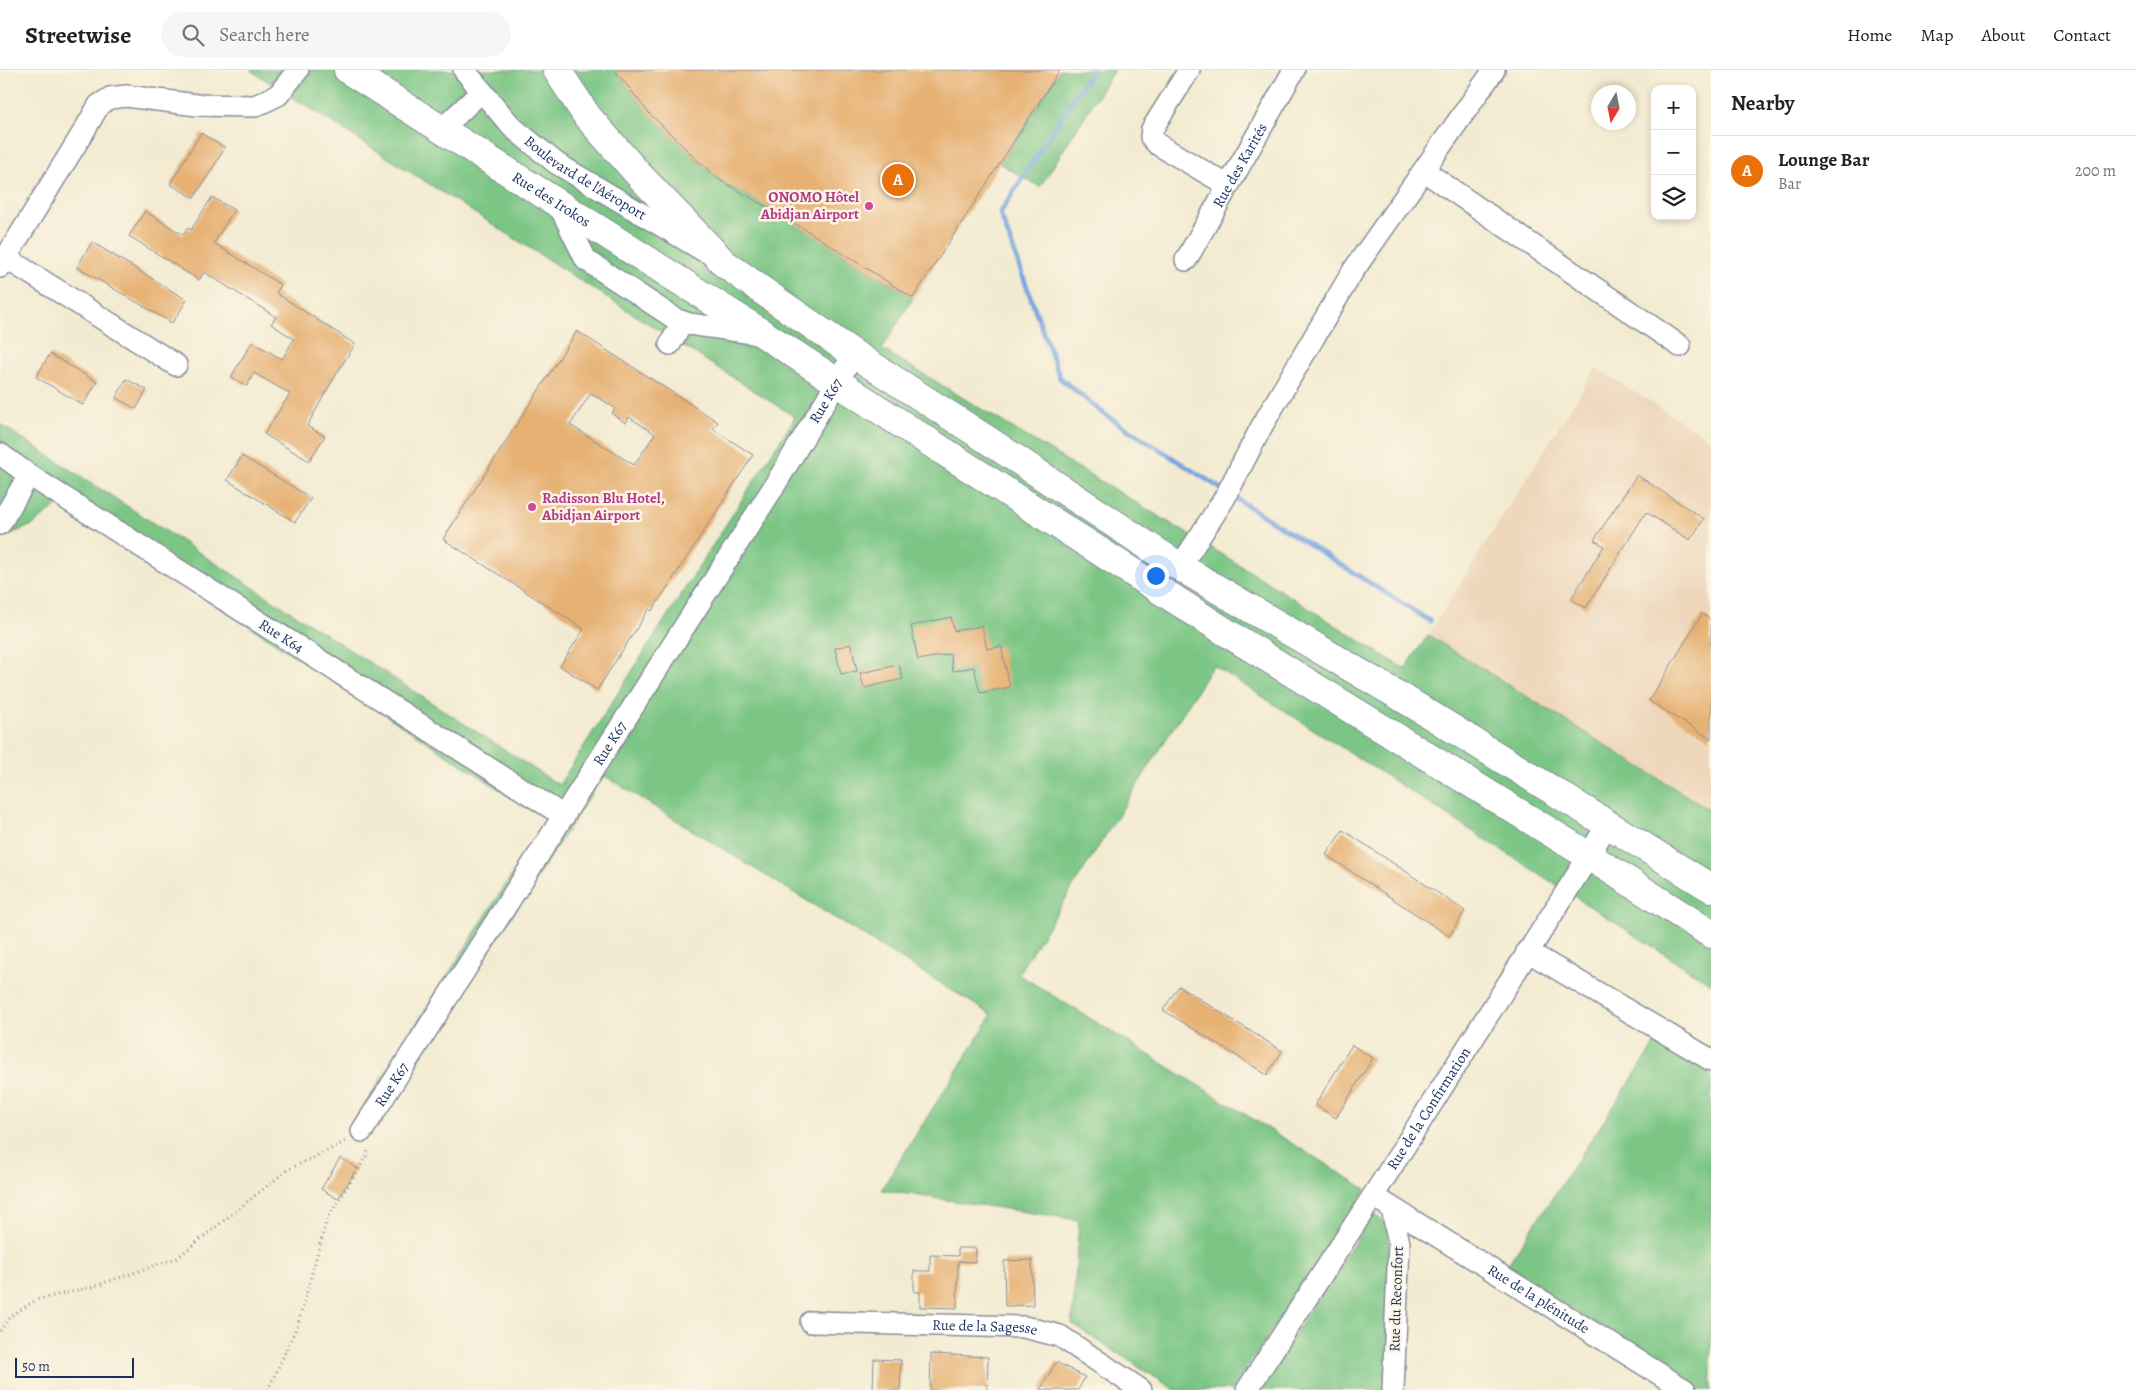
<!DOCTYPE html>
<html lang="en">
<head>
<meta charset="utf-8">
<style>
  :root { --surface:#fff; --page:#f6f6f6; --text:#222; --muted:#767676; --line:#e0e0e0; --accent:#111827 }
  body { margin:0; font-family:Alegreya,serif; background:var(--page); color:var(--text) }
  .controls { position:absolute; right:15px; top:15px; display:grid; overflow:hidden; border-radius:10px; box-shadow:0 2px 8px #0003 }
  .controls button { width:45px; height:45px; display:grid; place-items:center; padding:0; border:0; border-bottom:1px solid var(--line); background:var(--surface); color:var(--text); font:25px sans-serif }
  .compass { position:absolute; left:1591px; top:15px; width:45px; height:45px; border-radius:50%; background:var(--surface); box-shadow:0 2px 8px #0003; rotate:190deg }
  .scale { position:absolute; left:15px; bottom:12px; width:119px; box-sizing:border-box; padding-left:5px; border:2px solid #1b2f5e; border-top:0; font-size:14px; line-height:18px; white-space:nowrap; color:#1b2f5e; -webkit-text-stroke:4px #fcf5e5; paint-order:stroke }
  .you { position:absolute; left:1155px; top:505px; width:18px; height:18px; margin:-12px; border:4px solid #fff; border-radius:50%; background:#1a73e8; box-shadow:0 0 0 8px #1a73e833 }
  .badge { display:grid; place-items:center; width:32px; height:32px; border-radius:50%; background:var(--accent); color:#fff; font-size:16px; font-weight:700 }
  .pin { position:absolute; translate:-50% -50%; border:2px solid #fff; box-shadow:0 1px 5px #0006 }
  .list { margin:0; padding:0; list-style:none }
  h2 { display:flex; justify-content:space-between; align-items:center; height:65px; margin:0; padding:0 20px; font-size:21px }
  h2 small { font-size:16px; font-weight:400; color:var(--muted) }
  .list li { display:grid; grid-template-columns:32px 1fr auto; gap:15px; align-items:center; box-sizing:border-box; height:70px; padding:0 20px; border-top:1px solid var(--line) }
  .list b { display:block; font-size:19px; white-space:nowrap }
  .list p { margin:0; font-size:16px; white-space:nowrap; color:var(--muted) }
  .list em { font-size:16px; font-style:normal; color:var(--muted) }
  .icon { flex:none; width:28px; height:28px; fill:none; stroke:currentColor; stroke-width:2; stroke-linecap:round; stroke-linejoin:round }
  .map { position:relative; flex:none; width:1711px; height:1320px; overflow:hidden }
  header { display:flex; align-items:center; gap:30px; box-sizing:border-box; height:70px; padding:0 25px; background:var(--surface); border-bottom:1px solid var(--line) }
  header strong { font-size:24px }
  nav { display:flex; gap:28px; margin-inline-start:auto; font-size:18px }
  .search { width:350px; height:45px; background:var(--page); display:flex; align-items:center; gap:12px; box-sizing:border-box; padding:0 18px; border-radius:28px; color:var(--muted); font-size:19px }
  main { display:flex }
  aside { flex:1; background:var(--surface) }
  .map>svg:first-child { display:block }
  .built { fill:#eed7bb }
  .green { fill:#7bc685; stroke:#4b7a72 }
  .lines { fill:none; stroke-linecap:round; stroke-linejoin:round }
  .stream { stroke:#75a4df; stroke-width:5 }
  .building { fill:#e6b173; fill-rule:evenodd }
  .minor-casing { stroke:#878d98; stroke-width:24 }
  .major-casing { stroke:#878d98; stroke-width:30 }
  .path { stroke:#878d98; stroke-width:3; stroke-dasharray:1 4; stroke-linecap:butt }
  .minor { stroke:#fff; stroke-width:21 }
  .major { stroke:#fff; stroke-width:28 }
  .hotel-dot { fill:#d1479c; stroke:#fcf5e5; stroke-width:2 }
  .labels { text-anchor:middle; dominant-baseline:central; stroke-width:5; stroke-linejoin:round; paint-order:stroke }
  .street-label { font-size:15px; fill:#1b2f5e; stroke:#fcf5e5 }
  .hotel-label { font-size:15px; font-weight:bold; fill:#b23c85; stroke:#fcf5e5; text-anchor:end }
</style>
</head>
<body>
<header>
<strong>Streetwise</strong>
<div class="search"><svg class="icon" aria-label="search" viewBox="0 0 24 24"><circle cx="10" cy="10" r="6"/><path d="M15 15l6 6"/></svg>Search here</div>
<nav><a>Home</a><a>Map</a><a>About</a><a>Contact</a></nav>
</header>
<main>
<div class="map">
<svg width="1711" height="1320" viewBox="0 0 1711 1320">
  <rect width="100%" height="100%" fill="#fcf5e5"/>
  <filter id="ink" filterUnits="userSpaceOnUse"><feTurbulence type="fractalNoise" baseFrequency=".02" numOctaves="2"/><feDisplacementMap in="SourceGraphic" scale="10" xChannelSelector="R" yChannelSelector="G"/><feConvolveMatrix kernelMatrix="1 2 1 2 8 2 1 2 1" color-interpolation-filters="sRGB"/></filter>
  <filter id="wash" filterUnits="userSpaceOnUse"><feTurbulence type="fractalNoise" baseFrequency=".0096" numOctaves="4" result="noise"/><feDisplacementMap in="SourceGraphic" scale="20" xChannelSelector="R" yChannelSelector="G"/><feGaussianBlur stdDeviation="1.12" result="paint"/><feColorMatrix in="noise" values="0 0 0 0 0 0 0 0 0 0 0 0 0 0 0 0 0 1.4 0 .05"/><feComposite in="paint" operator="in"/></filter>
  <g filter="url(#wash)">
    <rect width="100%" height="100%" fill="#f3ebd1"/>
    <!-- built -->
    <polygon class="built" points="1596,298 1711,370 1711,741 1428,565"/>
    <!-- green -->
    <g class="green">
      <polygon points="250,0 615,0 648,42 699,92 720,110 811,163 913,228 882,279 1256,505 1405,599 1428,565 1711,741 1711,914 1213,595 1018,904 1366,1119 1232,1320 1175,1320 1072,1254 1079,1150 881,1120 992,945 603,705 369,1067 351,1056 547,750 60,433 33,455 0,468 0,354 559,715 795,347"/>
      <polygon points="1058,0 1114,0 1040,117 1000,94 1060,1"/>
      <polygon points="1658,970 1711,1004 1711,1320 1695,1320 1506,1197"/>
      <polygon points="1374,1143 1389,1157 1387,1320 1257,1320"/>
    </g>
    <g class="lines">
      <!-- stream -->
      <g class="stream">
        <polyline points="1092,0 1000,143 1060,308 1104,344 1223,420"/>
        <polyline points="1232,426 1430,551"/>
      </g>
    </g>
    <g id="blocks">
      <!-- building -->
      <g class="building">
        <polygon points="615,0 1060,0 913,228 811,163 720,110 699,92 648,42"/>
        <polygon points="201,63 225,78 194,128 170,114"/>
        <polygon points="212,127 234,140 214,173 281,215 276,223 355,274 331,313 307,356 325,366 309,391 264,364 290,324 254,303 247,316 231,307 252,272 282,289 294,269 271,254 276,247 204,202 199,210 129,166 145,141 183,165 188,158 191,160"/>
        <polygon points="92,172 187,230 172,253 77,197"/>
        <path d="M577,261l141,91 -5,7 40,26 -101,156 -3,-2 -52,81 -37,-24 24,-37 -141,-90zM591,323l24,15 -3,6 14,9 3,-6 26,17 -21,31 -64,-40z"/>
        <polygon points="50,284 97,312 83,335 36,307"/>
        <polygon points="126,309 147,320 136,339 116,328"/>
        <polygon points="242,386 311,428 295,452 227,410"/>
        <polygon points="1637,405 1704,449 1690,470 1646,442 1586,538 1571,529 1604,476 1594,470"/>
        <polygon points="1702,544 1711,550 1711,669 1649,631"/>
        <polygon points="951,547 954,561 982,556 987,579 1001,576 1010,617 980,623 974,597 953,601 950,584 918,590 911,556"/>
        <polygon points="851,574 857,601 841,604 835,578"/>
        <polygon points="899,595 903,609 864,618 860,603"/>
        <polygon points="1343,760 1465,841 1449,866 1326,785"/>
        <polygon points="1179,916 1282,981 1267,1005 1163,940"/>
        <polygon points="1352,975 1373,988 1336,1048 1315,1035"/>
        <polygon points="340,1088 357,1098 338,1129 321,1119"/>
        <polygon points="958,1178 976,1178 975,1192 958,1191 957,1238 920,1237 920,1222 914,1222 914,1201 930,1201 930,1185 958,1186"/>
        <polygon points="1032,1190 1033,1235 1005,1236 1004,1191"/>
        <polygon points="931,1284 988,1287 987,1320 930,1320"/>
        <polygon points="874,1289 901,1290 900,1320 873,1320"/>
        <polygon points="1056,1292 1085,1307 1078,1320 1040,1320"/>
      </g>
    </g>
  </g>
  <g filter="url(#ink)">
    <use href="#blocks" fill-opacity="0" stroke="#878d98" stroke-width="1"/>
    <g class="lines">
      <!-- minor casing -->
      <g class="minor-casing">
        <g id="minor">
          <path id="s1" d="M464,0l48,57 44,36 148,88"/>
          <polyline points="1189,0 1152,59 1151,67 1157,74 1227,115"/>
          <polyline points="442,59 482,21"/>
          <polyline points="1424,101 1680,276"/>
          <polyline points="558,133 586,190 677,250 689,254 760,264"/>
          <polyline points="6,188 176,295"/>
          <path id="s2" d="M1186,190l108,-190"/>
          <polyline points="0,197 84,61 99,35 110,28 126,26 197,35 255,36 278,25 298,0"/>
          <polyline points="670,274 683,252"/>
          <path id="s3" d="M0,384l29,21 535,341"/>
          <polyline points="0,454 29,405"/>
          <polyline points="1180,497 1224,429 1263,354 1353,201 1494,0"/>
          <polyline points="1527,881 1711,990"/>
          <path id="s4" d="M362,1061l411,-643 81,-134"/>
          <path id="s5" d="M1373,1126l312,194"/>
          <polyline points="1392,1138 1399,1174 1393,1320"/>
          <path id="s6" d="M811,1252l213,5 36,9 81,54"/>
          <path id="s7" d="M1247,1320l126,-194 216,-340 18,-32"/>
        </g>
      </g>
      <!-- major casing -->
      <g class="major-casing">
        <g id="major">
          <path id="s8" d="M348,0l417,265 147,96 312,200 365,225 122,78"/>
          <polyline points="557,0 587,46 639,105 725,194 777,231 854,284 983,367 1180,497 1411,633 1711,818"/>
        </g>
      </g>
      <!-- path -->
      <g class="path">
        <polyline points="0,1261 11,1246 36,1230 92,1217 177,1188 287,1100 347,1071"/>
        <polyline points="268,1320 298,1254 327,1149 368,1084 367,1078"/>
      </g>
      <!-- minor -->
      <use href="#minor" class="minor"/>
      <!-- major -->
      <use href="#major" class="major"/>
    </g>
  </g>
  <!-- markers -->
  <g class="hotel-dot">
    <circle cx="869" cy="136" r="5"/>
    <circle cx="532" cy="437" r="5"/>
  </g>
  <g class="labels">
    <!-- street labels -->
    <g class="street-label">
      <text stroke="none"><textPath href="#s2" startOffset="109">Rue des Karités</textPath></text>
      <text stroke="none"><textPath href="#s1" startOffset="164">Boulevard de l'Aéroport</textPath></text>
      <text stroke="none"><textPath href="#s8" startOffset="241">Rue des Irokos</textPath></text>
      <text stroke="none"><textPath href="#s4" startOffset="865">Rue K67</textPath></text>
      <text stroke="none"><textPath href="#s3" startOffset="335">Rue K64</textPath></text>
      <text stroke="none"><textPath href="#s4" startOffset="460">Rue K67</textPath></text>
      <text stroke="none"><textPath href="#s4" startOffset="55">Rue K67</textPath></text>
      <text stroke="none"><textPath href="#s7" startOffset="335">Rue de la Confirmation</textPath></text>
      <text stroke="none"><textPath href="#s5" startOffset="195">Rue de la plénitude</textPath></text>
      <text transform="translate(1396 1229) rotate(-88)">Rue du Reconfort</text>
      <text stroke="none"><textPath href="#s6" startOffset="174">Rue de la Sagesse</textPath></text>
    </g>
    <!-- hotel labels -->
    <g class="hotel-label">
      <text x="859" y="127">ONOMO Hôtel<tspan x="859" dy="17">Abidjan Airport</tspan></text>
      <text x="542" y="428" text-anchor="start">Radisson Blu Hotel,<tspan x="542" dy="17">Abidjan Airport</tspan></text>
    </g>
  </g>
</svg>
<div class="controls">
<button>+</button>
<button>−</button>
<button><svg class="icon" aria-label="layers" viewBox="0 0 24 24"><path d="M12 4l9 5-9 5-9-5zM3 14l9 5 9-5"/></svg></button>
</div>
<svg class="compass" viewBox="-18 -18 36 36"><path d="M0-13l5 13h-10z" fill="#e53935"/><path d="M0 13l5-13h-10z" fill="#767676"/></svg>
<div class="scale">50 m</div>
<div class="you"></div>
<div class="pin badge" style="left:898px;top:110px;background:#e8710a">A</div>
</div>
<aside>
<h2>Nearby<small></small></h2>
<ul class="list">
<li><span class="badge" style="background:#e8710a">A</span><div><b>Lounge Bar</b><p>Bar</p></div><em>200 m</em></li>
</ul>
</aside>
</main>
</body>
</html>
